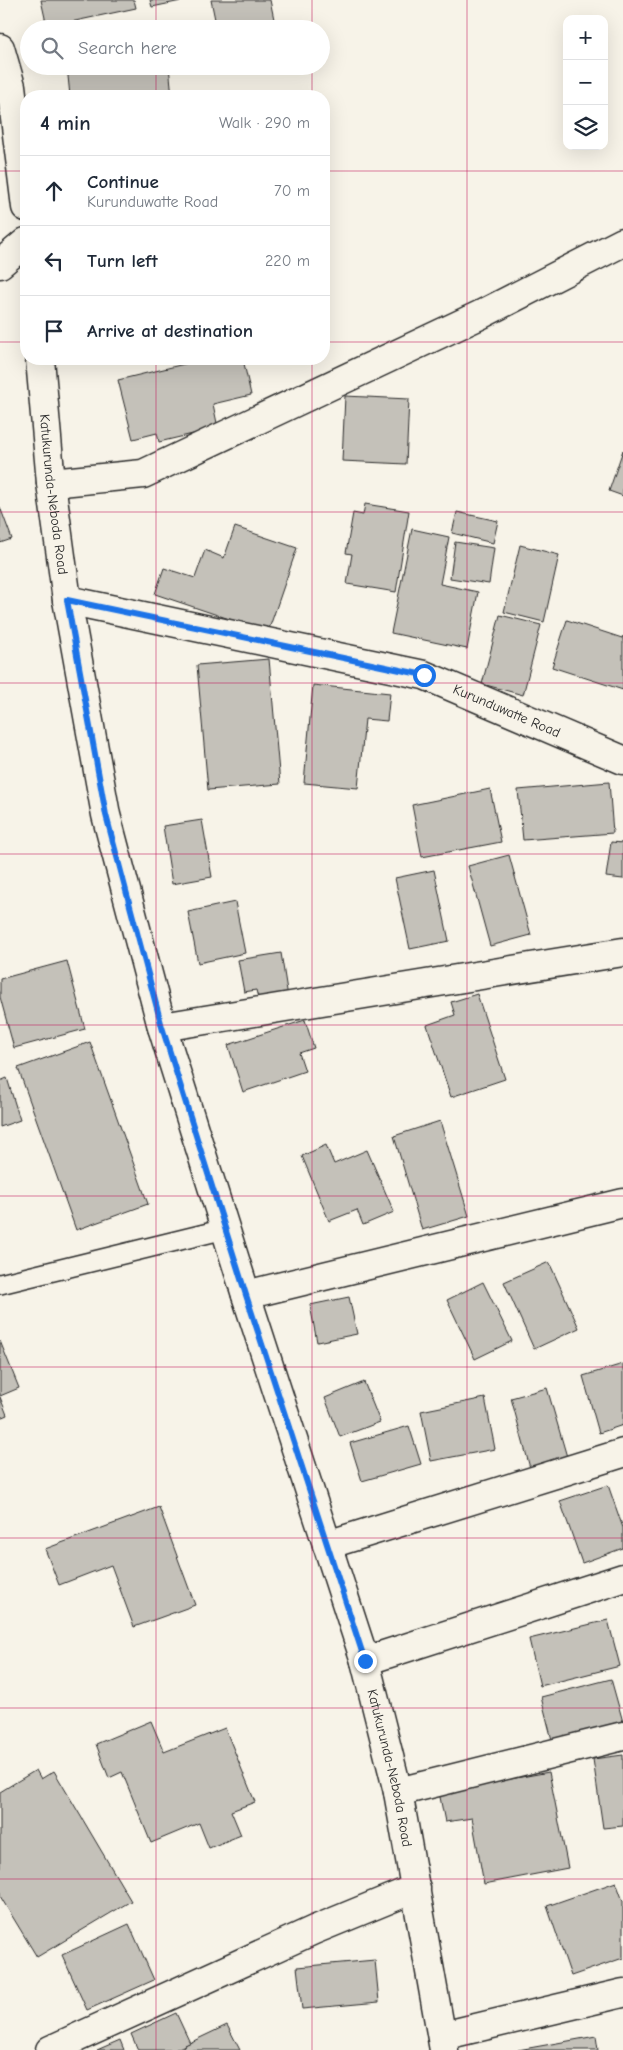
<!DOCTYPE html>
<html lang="en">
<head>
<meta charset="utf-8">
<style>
  :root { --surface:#fff; --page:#f6f6f7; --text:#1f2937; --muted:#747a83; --line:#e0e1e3 }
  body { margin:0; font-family:"Comic Neue",sans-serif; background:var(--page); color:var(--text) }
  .controls { position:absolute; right:15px; top:15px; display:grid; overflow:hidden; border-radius:10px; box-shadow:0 5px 20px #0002 }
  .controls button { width:45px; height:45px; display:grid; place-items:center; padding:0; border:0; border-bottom:1px solid var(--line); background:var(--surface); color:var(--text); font:25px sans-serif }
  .stop { position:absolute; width:15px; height:15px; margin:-11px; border:4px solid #1a73e8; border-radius:50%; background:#fff }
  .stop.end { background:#1a73e8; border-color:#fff; box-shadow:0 1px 5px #0008 }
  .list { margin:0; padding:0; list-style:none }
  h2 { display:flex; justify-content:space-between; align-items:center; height:65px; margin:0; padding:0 20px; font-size:21px }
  h2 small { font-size:16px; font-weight:400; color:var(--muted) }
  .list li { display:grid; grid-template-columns:32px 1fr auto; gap:15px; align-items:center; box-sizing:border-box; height:70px; padding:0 20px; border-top:1px solid var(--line) }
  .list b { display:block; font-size:19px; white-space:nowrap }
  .list p { margin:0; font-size:16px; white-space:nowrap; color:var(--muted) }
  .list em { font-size:16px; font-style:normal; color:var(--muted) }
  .icon { flex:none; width:28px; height:28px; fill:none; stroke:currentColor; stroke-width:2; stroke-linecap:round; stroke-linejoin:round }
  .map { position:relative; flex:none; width:623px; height:2050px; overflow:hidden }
  .search { position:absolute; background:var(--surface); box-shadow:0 5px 20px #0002; left:20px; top:20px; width:310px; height:55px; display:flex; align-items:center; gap:12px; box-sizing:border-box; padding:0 18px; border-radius:28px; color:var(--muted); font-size:19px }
  .panel { position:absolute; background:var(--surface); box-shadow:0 5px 20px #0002; left:20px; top:90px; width:310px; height:275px; border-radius:20px }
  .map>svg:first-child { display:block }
  .building { fill:#c4c1b9; stroke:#2b2b2b }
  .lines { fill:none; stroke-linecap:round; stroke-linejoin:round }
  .lane-casing { stroke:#2b2b2b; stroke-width:22 }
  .street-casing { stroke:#2b2b2b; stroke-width:31 }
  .primary-casing { stroke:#2b2b2b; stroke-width:31 }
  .lane { stroke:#f7f3e8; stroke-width:19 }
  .street { stroke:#f7f3e8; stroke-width:28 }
  .primary { stroke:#f7f3e8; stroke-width:28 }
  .route { stroke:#1a73e8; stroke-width:6 }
  .grid { fill:none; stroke:#c2185b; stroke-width:1; stroke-opacity:0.55 }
  .labels { text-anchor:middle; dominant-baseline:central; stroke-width:4.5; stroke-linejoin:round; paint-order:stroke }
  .street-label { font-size:14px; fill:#2b2b2b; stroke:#f7f3e8 }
</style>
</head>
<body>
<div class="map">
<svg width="623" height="2050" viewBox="0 0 623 2050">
  <rect width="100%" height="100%" fill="#f7f3e8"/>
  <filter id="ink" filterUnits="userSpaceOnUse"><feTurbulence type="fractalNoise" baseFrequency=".02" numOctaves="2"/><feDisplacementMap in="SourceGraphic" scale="10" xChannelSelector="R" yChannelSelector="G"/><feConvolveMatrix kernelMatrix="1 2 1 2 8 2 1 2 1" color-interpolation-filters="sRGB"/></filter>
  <g filter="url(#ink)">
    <!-- building -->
    <g class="building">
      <polygon points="41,0 134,0 136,8 47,27"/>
      <polygon points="150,0 186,0 152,7"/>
      <polygon points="211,0 270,0 276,29 217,29"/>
      <polygon points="67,66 169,66 172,96 70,96"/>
      <polygon points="173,66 202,66 202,68 173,70"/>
      <polygon points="205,359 243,359 251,395 213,404 218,428 159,442 157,433 133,439 118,380"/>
      <polygon points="345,396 409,399 406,464 342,461"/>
      <polygon points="623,450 623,496 609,491"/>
      <polygon points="365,504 409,511 396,592 347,584 352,554 346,553 353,513 363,515"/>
      <polygon points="0,507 12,539 0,543"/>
      <polygon points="457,512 498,521 493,543 452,533"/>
      <polygon points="235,527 297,548 268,632 155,594 164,568 195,578 205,550 224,558"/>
      <polygon points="412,529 449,537 440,584 478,592 467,649 391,633"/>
      <polygon points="455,542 494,548 489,584 450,578"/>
      <polygon points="520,545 559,555 544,622 504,612"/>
      <polygon points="500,615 541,625 523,695 482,684"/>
      <polygon points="567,620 622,638 623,636 623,690 552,667"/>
      <polygon points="269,659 280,784 208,790 197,665"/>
      <polygon points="313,685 390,693 387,721 365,719 358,788 304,783"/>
      <polygon points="609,782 613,833 523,840 518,790"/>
      <polygon points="490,789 501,842 422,857 412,805"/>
      <polygon points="202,820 212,877 172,884 163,826"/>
      <polygon points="611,842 623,843 623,879 606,877"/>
      <polygon points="509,855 531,935 490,946 468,866"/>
      <polygon points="434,870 449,941 410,949 395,878"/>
      <polygon points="235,902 245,953 198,963 188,912"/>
      <polygon points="281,953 288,997 259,1002 256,990 244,992 238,960"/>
      <polygon points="67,961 85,1029 14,1048 0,997 0,979"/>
      <polygon points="477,994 505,1079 451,1097 427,1025 455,1015 451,1002"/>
      <polygon points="305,1020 314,1048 299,1053 305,1071 243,1092 228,1045"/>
      <polygon points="90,1042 148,1204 76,1230 18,1068"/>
      <polygon points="7,1078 20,1120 0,1127 0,1081"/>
      <polygon points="440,1121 469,1216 422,1230 394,1136"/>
      <polygon points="326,1145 334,1164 367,1150 394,1212 363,1225 357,1210 329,1221 302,1156"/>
      <polygon points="549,1262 579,1328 534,1349 504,1282"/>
      <polygon points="483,1282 512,1341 475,1359 447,1300"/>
      <polygon points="349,1297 357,1334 317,1342 310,1305"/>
      <polygon points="0,1341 19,1388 0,1396"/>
      <polygon points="623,1364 623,1425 599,1433 583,1376"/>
      <polygon points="364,1382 380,1422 340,1437 325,1398"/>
      <polygon points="547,1388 567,1457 530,1468 511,1398"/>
      <polygon points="0,1397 7,1415 0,1418"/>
      <polygon points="485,1398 495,1449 431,1461 421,1411"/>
      <polygon points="409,1426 421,1464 362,1481 350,1443"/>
      <polygon points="608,1485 623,1528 623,1548 582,1563 560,1501"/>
      <polygon points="159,1507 195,1605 134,1627 111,1565 59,1585 45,1549"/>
      <polygon points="608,1620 620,1666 540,1686 529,1639"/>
      <polygon points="611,1679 623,1722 552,1740 541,1697"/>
      <polygon points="151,1721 164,1752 225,1728 255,1802 231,1811 241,1835 209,1848 199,1823 151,1843 122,1772 109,1778 96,1744"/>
      <polygon points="623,1755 623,1826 603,1828 593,1759"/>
      <polygon points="36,1770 41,1779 54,1771 131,1901 37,1957 0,1896 0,1792"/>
      <polygon points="549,1772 568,1868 484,1884 472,1818 445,1822 439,1792"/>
      <polygon points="616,1882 623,1901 623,1958 571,1976 547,1906"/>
      <polygon points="129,1924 154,1980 87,2010 62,1955"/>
      <polygon points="375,1960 379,2002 302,2009 297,1967"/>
      <polygon points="176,2013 190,2043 174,2050 138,2050 131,2034"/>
      <polygon points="227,2025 240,2050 184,2050 183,2046"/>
      <polygon points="596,2036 598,2050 518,2050"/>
      <polygon points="120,2040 124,2050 97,2050"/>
    </g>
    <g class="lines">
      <!-- lane casing -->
      <g class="lane-casing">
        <polyline id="lane" points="0,1284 225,1229"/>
      </g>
      <!-- street casing -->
      <g class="street-casing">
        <g id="street">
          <polyline points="0,264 26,242"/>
          <polyline points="51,483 143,474 482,314 623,242"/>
          <path id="s1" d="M67,600l357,75 199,85"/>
          <polyline points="162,1027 623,952"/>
          <polyline points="246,1295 623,1203"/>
          <polyline points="327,1545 623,1453"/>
          <polyline points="365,1661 623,1578"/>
          <polyline points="398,1792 623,1736"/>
          <polyline points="442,2036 623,1993"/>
          <polyline points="50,2050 314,1930 416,1888"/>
        </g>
      </g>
      <!-- primary casing -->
      <g class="primary-casing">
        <g id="primary">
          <polyline points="0,48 11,86 26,207"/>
          <path id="s2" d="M40,359l11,124 16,117 39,215 56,212 84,268 119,366 33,131 46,258"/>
        </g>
      </g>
      <!-- lane -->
      <use href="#lane" class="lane"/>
      <!-- street -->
      <use href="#street" class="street"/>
      <!-- primary -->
      <use href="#primary" class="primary"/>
    </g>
  </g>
  <g class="lines" filter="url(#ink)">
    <!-- route -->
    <polyline class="route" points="365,1661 246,1295 162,1027 106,815 67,600 424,675"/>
  </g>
  <!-- grid -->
  <path class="grid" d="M156,0v29M312,0v29M467,0v2050M156,66v30M312,66v30M0,171h26M324,171h299M0,342h26M324,342h299M156,359v1691M312,359v1691M0,512h623M0,683h623M0,854h623M0,1025h623M0,1196h623M0,1367h623M0,1538h623M0,1708h623M0,1879h623"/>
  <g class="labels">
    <!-- street labels -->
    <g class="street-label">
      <text stroke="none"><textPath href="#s2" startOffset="136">Katukurunda-Neboda Road</textPath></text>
      <text stroke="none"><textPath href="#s1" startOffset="455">Kurunduwatte Road</textPath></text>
      <text stroke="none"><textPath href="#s2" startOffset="1456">Katukurunda-Neboda Road</textPath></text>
    </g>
  </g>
</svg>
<div class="controls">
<button>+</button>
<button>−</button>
<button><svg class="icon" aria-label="layers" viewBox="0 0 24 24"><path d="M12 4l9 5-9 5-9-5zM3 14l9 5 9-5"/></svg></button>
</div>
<div class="stop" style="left:424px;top:675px"></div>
<div class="stop end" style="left:365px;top:1661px"></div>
<div class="search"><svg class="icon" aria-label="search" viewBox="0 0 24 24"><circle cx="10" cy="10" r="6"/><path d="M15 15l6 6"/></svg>Search here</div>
<section class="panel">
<h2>4 min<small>Walk · 290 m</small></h2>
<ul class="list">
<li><svg class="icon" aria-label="ahead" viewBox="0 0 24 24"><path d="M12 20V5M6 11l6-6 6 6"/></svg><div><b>Continue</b><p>Kurunduwatte Road</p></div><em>70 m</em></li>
<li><svg class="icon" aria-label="left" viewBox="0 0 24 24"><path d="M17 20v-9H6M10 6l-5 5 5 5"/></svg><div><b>Turn left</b></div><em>220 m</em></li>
<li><svg class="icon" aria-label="arrive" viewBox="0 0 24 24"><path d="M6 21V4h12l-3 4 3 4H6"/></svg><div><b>Arrive at destination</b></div></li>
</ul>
</section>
</div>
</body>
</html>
